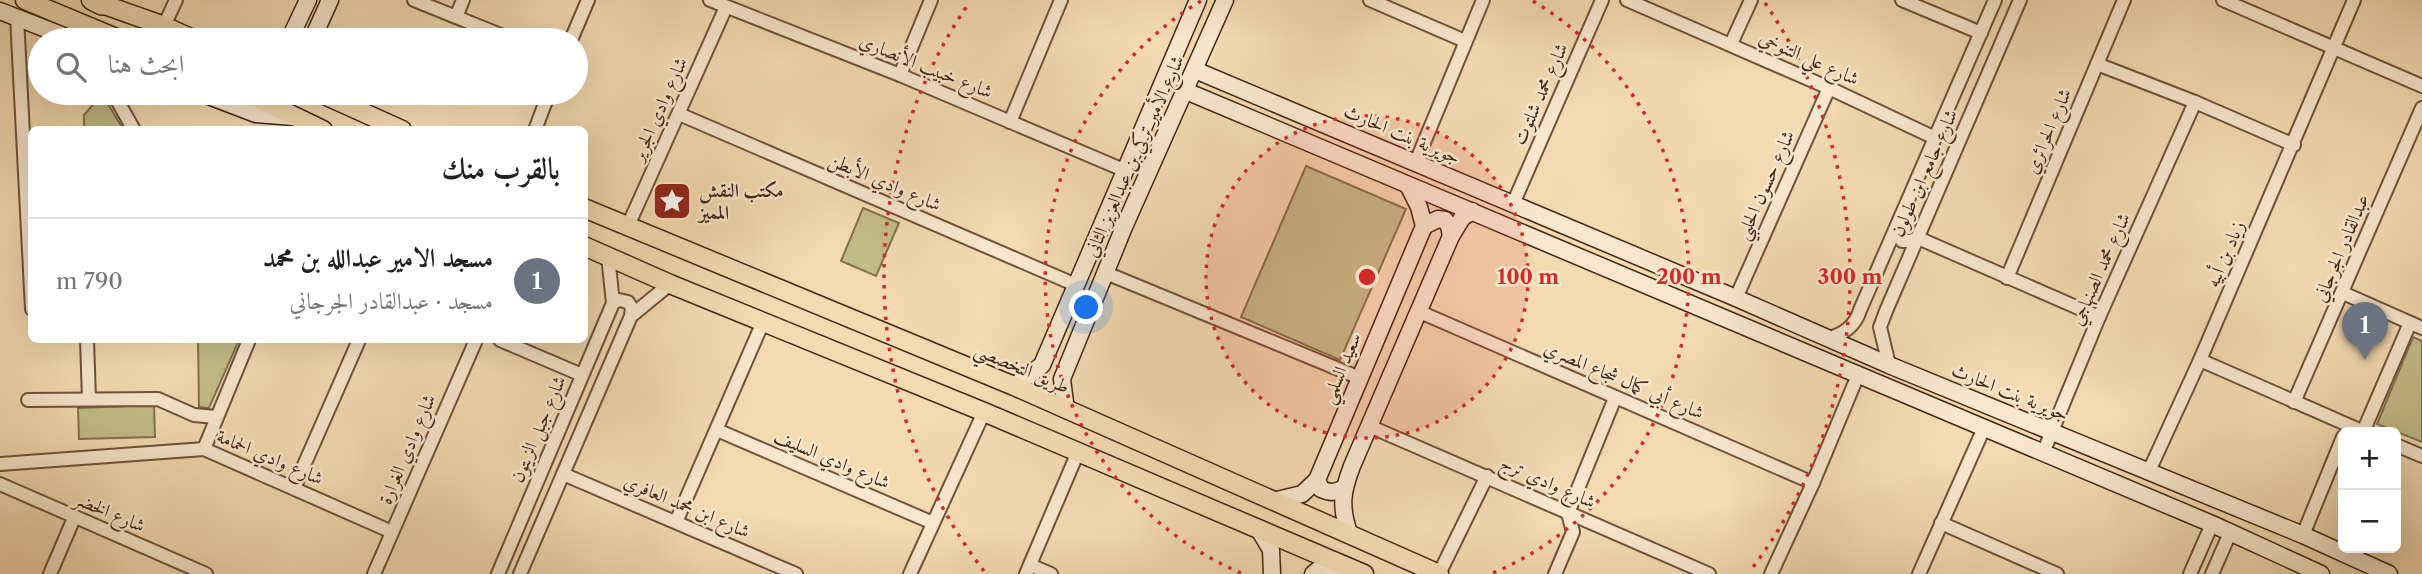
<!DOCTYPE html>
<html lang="ar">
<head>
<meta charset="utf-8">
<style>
  :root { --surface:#fff; --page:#f2f2f2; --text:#202124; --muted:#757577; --line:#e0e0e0; --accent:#0f766e }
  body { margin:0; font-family:"Libre Caslon Text",Amiri,serif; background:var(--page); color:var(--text); direction:rtl }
  .controls { position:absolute; right:21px; bottom:21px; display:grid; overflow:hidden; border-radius:10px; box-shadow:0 7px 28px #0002 }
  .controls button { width:63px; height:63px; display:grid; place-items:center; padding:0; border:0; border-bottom:2px solid var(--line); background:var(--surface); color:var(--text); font:35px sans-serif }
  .you { position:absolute; left:1087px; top:308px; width:24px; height:24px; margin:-18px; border:5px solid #fff; border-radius:50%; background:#1a73e8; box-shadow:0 0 0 10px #1a73e833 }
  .badge { display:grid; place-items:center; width:46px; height:46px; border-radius:50%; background:var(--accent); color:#fff; font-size:23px; font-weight:700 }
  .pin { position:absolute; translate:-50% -58px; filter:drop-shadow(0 2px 4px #0008) }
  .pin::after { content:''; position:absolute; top:37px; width:24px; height:21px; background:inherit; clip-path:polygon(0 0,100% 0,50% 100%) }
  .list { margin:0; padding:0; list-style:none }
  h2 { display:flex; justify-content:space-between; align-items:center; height:91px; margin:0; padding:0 28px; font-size:30px }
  h2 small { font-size:23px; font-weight:400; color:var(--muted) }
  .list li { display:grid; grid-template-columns:46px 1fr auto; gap:21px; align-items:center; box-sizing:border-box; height:126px; padding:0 28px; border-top:2px solid var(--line) }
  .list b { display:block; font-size:26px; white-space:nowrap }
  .list p { margin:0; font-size:23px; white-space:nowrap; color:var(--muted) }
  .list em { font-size:23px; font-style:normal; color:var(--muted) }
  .icon { flex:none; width:38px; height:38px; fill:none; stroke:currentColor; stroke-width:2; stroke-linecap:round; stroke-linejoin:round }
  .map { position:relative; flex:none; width:2422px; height:574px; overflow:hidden; direction:ltr }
  .search { position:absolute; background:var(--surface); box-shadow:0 7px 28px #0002; left:28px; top:28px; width:560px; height:77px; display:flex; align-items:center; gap:18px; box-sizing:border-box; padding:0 24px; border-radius:38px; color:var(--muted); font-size:26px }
  .panel { position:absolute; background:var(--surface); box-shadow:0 7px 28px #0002; left:28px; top:126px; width:560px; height:217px; border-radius:10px; direction:rtl }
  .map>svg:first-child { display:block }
  .green { fill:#c2bd87; stroke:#82714c; stroke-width:2 }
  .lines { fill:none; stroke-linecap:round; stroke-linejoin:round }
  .street-casing { stroke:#6f523a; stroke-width:16 }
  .secondary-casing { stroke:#432512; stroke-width:19 }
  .primary-casing { stroke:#432512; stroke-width:21 }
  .highway-casing { stroke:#432512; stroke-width:24 }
  .street { stroke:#f7e7cc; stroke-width:12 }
  .secondary { stroke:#f7e7cc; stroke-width:16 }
  .primary { stroke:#f3dab1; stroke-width:18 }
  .highway { stroke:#f3dab1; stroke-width:21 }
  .ring { fill:none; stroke:#d62828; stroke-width:3.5; stroke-dasharray:3.5 7 }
  .labels { text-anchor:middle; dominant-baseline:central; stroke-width:5; stroke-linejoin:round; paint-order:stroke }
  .street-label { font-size:19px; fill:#432512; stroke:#f7e7cc }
  .poi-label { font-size:19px; font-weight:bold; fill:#432512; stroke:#f7e7cc; text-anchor:start }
  .centre { fill:#d62828; stroke:#f7e7cc; stroke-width:3.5 }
  .ring-label { font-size:21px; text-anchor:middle; font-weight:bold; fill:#d62828; stroke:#f7e7cc; stroke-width:5; stroke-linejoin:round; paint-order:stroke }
</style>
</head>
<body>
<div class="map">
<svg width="2422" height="574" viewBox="0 0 2422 574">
  <rect width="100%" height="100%" fill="#f3dab1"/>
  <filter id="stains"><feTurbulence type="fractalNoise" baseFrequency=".00286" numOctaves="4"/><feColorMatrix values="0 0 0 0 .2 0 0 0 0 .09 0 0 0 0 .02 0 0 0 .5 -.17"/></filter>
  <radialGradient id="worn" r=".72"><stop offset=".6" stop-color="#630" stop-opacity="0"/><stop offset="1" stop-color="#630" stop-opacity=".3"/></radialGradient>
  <!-- green -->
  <g class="green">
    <polygon points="102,94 123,129 84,129 84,115"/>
    <polygon points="1306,166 1406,209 1340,360 1241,317"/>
    <polygon points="863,208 899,223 876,276 841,261"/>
    <polygon points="2413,337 2422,341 2422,442 2377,424"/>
    <polygon points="198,340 239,340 209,408 199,407"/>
    <polygon points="154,405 155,437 79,439 78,408"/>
  </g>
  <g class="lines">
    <!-- street casing -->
    <g class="street-casing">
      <g id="street">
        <polyline points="414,0 513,40"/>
        <polyline points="710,0 900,75 1126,171"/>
        <polyline points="1370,0 1465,41"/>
        <polyline points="1627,0 1829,88 1935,138"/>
        <polyline points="1902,0 1981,33"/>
        <polyline points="2223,0 2422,86"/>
        <polyline points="17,17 32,309"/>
        <polyline points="456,17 463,0"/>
        <polyline points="164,26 176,0"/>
        <polyline points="571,40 588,0"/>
        <polyline points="1731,44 1751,0"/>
        <polyline points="2097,64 2195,102 2294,145"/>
        <polyline points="900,75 931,0"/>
        <polyline points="113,93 134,130"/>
        <polyline points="679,114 1076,285"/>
        <polyline points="1010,122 1061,0"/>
        <polyline points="535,130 549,93"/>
        <polyline points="1416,162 1483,0"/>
        <polyline points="1513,204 1602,0"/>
        <polyline points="627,228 726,7"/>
        <polyline points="1895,230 1902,241 1910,241 1918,238 2099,317"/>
        <polyline points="1106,273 1360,378"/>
        <polyline points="2007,278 2124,0"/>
        <polyline points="2343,293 2422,328"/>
        <polyline points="1736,298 1829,88"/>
        <polyline points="613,303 619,300 628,302 632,308 631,316"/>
        <polyline points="1420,312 1813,483"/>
        <path d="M1828,338c15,-3 28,-13 32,-28l135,-310"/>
        <polyline points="87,340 89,399"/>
        <polyline points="500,340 582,375"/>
        <polyline points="2200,360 2364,432"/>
        <polyline points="1889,365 1880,327 1886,311 2020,0"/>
        <polyline points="28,400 158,399 194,415 216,417"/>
        <polyline points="2294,402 2422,108"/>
        <polyline points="1369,426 1709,574"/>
        <polyline points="717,430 933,523"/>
        <polyline points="2363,432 2410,323"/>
        <polyline points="2396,445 2422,456"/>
        <polyline points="204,449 249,340"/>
        <polyline points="2043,453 2099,317 2195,102"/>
        <polyline points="0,464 204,449 392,532"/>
        <polyline points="2149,471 2200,360 2354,0"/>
        <polyline points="563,474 796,574"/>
        <polyline points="0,484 206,574"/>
        <polyline points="294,488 359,340"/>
        <polyline points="676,522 763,322"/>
        <polyline points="1941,523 2057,574"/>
        <polyline points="2303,535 2343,437"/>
        <polyline points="1030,565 1051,574"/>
        <polyline points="50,574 74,518"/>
        <polyline points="374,574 476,340"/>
        <polyline points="498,574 613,303 608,256"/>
        <polyline points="520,574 631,316 670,284"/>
        <polyline points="910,574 984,412"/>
        <polyline points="1026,574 1078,452"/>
        <polyline points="1439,574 1487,476"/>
        <polyline points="1555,574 1573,532 1568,513 1615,398"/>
        <polyline points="1771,574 1813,483 1858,375"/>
        <polyline points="1919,574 1984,428"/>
        <polyline points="2190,574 2212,524"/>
        <polyline points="2212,574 2230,533"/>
      </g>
    </g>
    <!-- secondary casing -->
    <g class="secondary-casing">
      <g id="secondary">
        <polyline points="0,11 74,40"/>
        <polyline points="289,40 308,0"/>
        <polyline points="312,40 330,0"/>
        <polyline points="1195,70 1736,298 1889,365 2303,535 2389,574"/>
        <polyline points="1186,91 2212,524 2321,574"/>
        <polyline points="201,93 256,114 293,117"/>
        <polyline points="1424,226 1438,219 1445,220 1449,226 1451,236"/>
        <polyline points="1014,386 1042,365 1198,0"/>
        <polyline points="1066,410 1062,379 1124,227 1225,0"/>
        <path d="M1317,480l4,9c9,4 14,4 23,-1"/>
        <polyline points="1273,501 1302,494 1317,480 1424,226 1419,207 1409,187"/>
        <polyline points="1258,528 1271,550 1272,574"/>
        <path d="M1349,533c-9,-27 -7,-41 3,-67l99,-230 11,-18 10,-7"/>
        <polyline points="1313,574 1318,570 1344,566"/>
      </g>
    </g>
    <!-- primary casing -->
    <g class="primary-casing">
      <g id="primary">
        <polyline points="25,0 121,40"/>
        <polyline points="91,0 164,26 195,40"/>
        <polyline points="246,93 323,130"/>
        <polyline points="320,93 402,130"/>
        <polyline points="584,208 1014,386 1439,574"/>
        <polyline points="584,246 670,284 984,412 1364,574"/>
      </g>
    </g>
    <!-- highway casing -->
    <g class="highway-casing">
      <polyline id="highway" points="94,0 102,4"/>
    </g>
    <!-- street -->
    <use href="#street" class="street"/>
    <!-- secondary -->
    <use href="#secondary" class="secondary"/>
    <!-- primary -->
    <use href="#primary" class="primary"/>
    <!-- highway -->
    <use href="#highway" class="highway"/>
  </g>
  <!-- distance rings -->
  <circle cx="1367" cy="277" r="161" fill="#d62828" fill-opacity=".12"/>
  <g class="ring">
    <circle cx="1367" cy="277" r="161"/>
    <path d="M1241 573A322 322 0 0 1 1201 1M1533 1A322 322 0 0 1 1493 573"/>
    <path d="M984 571A483 483 0 0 1 969 3M1765 3A483 483 0 0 1 1750 571"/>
  </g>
  <!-- icons -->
  <defs>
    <g id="sight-square" transform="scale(2.0125)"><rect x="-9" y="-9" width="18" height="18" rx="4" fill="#8f2418" stroke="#f7e7cc"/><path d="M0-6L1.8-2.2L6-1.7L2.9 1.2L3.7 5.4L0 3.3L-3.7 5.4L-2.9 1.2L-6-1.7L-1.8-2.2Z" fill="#fff"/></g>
  </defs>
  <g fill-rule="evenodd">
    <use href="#sight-square" x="672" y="201"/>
  </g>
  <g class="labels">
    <!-- street labels -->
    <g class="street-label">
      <text transform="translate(1809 58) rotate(24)">شارع علي التنوخي</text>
      <text transform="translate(926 66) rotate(22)">شارع خبيب الأنصاري</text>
      <text transform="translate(1540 94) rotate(-66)">شارع محمد شلتوت</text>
      <text transform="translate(659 109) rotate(-66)">شارع وادي الجرير</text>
      <text transform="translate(2048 131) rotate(-67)">شارع الحرائري</text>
      <text transform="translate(1402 134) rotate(23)">جويرية بنت الحارث</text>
      <text transform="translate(1134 156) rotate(-66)">شارع الأمير تركي بن عبدالعزيز الثاني</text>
      <text transform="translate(1924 173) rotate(-66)">شارع جامع ابن طولون</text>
      <text transform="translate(885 182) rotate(23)">شارع وادي الأبطن</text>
      <text transform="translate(1765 185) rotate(-66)">شارع حسون الحلبي</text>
      <text transform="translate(2341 248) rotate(-67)">عبدالقادر الجرجاني</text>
      <text transform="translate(2225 254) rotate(-67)">زياد بن أبيه</text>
      <text transform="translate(2100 269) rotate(-66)">شارع محمد الصنهاجي</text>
      <text transform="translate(1022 368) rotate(23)">طريق التخصصي</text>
      <text transform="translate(1341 368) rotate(-67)">سعيد السلمي</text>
      <text transform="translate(1624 380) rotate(23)">شارع أبي كمال شجاع المصري</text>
      <text transform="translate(2010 392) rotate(22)">جويرية بنت الحارث</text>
      <text transform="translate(538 429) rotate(-67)">شارع جبل الزيتون</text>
      <text transform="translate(407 449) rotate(-67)">شارع وادي الغرارة</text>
      <text transform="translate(270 457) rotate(23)">شارع وادي الحمامة</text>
      <text transform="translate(832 459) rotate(23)">شارع وادي السليف</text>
      <text transform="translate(1548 482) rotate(24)">شارع وادي ترج</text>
      <text transform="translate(687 506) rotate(23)">شارع ابن محمد العافري</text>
      <text transform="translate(110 512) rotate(23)">شارع الخضر</text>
    </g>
    <!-- poi labels -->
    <g class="poi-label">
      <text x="699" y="190">مكتب النقش<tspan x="699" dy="22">المميز</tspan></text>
    </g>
  </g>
  <circle cx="1367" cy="277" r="10" class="centre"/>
  <g class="ring-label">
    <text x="1528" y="284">100 m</text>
    <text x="1689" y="284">200 m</text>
    <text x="1850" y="284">300 m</text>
  </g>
  <rect width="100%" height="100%" filter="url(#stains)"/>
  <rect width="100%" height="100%" fill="url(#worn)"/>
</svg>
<div class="controls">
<button>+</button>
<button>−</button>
</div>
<div class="you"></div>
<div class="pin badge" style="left:2365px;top:360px;background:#6b7280">1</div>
<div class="search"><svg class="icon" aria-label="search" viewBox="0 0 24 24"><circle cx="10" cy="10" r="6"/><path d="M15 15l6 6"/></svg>ابحث هنا</div>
<section class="panel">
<h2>بالقرب منك<small></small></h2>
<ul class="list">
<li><span class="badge" style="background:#6b7280">1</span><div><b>مسجد الامير عبدالله بن محمد</b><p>مسجد · عبدالقادر الجرجاني</p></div><em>790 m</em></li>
</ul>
</section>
</div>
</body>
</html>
